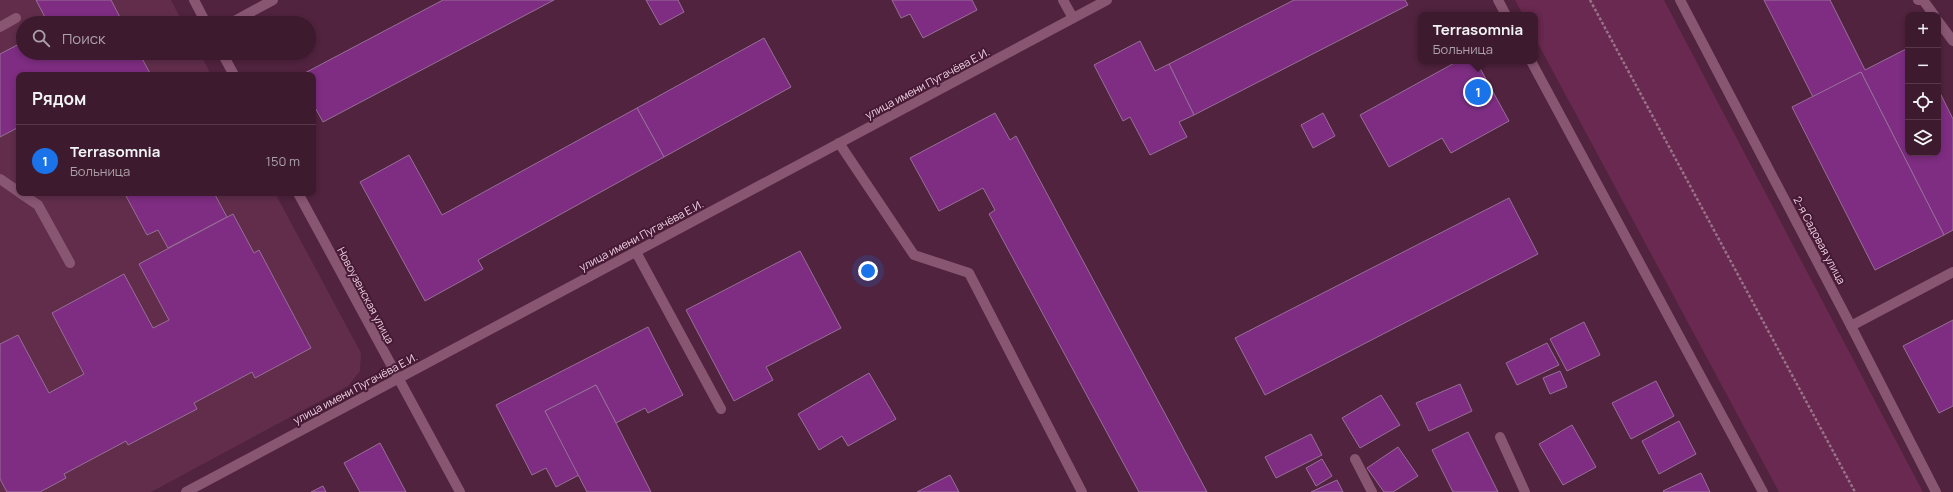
<!DOCTYPE html>
<html lang="ru">
<head>
<meta charset="utf-8">
<style>
  :root { --surface:#3d1a2e; --page:#48273a; --text:#f1f3f6; --muted:#ada1aa; --line:#56384a; --accent:#1a73e8 }
  body { margin:0; font-family:Manrope,sans-serif; background:var(--page); color:var(--text) }
  .controls { position:absolute; right:12px; top:12px; display:grid; overflow:hidden; border-radius:8px; box-shadow:0 2px 6px #0003 }
  .controls button { width:36px; height:36px; display:grid; place-items:center; padding:0; border:0; border-bottom:1px solid var(--line); background:var(--surface); color:var(--text); font:20px sans-serif }
  .you { position:absolute; left:868px; top:271px; width:14px; height:14px; margin:-10px; border:3px solid #fff; border-radius:50%; background:#1a73e8; box-shadow:0 0 0 6px #1a73e833 }
  .badge { display:grid; place-items:center; width:26px; height:26px; border-radius:50%; background:var(--accent); color:#fff; font-size:13px; font-weight:700 }
  .pin { position:absolute; translate:-50% -50%; border:2px solid #fff; box-shadow:0 1px 4px #0006 }
  .popup { position:absolute; left:1418px; top:12px; width:120px; height:52px; box-sizing:border-box; display:grid; place-content:center; border-radius:8px; background:var(--surface); filter:drop-shadow(0 1px 3px #0005); font-size:13px; white-space:nowrap; color:var(--muted) }
  .popup b { font-size:15px; color:var(--text) }
  .popup::after { content:''; position:absolute; left:50%; top:100%; margin-left:-8px; border:8px solid transparent; border-top-color:var(--surface) }
  .list { margin:0; padding:0; list-style:none }
  h2 { display:flex; justify-content:space-between; align-items:center; height:52px; margin:0; padding:0 16px; font-size:17px }
  h2 small { font-size:13px; font-weight:400; color:var(--muted) }
  .list li { display:grid; grid-template-columns:26px 1fr auto; gap:12px; align-items:center; box-sizing:border-box; height:72px; padding:0 16px; border-top:1px solid var(--line) }
  .list b { display:block; font-size:15px; white-space:nowrap }
  .list p { margin:0; font-size:13px; white-space:nowrap; color:var(--muted) }
  .list em { font-size:13px; font-style:normal; color:var(--muted) }
  .icon { flex:none; width:22px; height:22px; fill:none; stroke:currentColor; stroke-width:2; stroke-linecap:round; stroke-linejoin:round }
  .map { position:relative; flex:none; width:1953px; height:492px; overflow:hidden }
  .search { position:absolute; background:var(--surface); box-shadow:0 2px 6px #0003; left:16px; top:16px; width:300px; height:44px; display:flex; align-items:center; gap:10px; box-sizing:border-box; padding:0 14px; border-radius:22px; color:var(--muted); font-size:15px }
  .panel { position:absolute; background:var(--surface); box-shadow:0 2px 6px #0003; left:16px; top:72px; width:300px; height:124px; border-radius:8px }
  .map>svg:first-child { display:block }
  .built { fill:#612d4b }
  .green { fill:#692950 }
  .building { fill:#7e2d82; stroke:#976f98 }
  .lines { fill:none; stroke-linecap:round; stroke-linejoin:round }
  .path { stroke:#997288; stroke-width:2.5; stroke-dasharray:3 2; stroke-linecap:butt }
  .service { stroke:#895672; stroke-width:10 }
  .minor { stroke:#895672; stroke-width:10 }
  .tertiary { stroke:#895672; stroke-width:10 }
  .labels { text-anchor:middle; dominant-baseline:central; stroke-width:4; stroke-linejoin:round; paint-order:stroke }
  .street-label { font-size:11px; fill:#efd1e1; stroke:#461934 }
</style>
</head>
<body>
<div class="map">
<svg width="1953" height="492" viewBox="0 0 1953 492">
  <rect width="100%" height="100%" fill="#51233e"/>
  <!-- built -->
  <polygon class="built" points="0,0 171,0 183,23 23,23 23,53 200,53 211,75 19,75 19,193 275,193 361,353 360,371 348,386 151,492 0,492"/>
  <!-- green -->
  <polygon class="green" points="1515,0 1664,0 1923,492 1779,492 1535,38 1535,15 1523,15"/>
  <!-- building -->
  <g class="building">
    <polygon points="36,0 111,0 123,23 48,23"/>
    <polygon points="443,0 554,0 323,122 313,104 313,75 301,75"/>
    <polygon points="646,0 678,0 684,12 660,25"/>
    <polygon points="892,0 972,0 977,10 923,38 910,14 901,18"/>
    <polygon points="1294,0 1405,0 1408,5 1194,115 1169,64"/>
    <polygon points="1764,0 1830,0 1865,70 1908,48 1908,153 1938,153 1938,89 1953,119 1953,230 1944,235 1861,72 1813,97"/>
    <polygon points="764,38 791,87 664,157 637,108"/>
    <polygon points="1140,41 1155,71 1169,64 1194,115 1179,122 1187,137 1150,155 1130,117 1123,121 1094,65"/>
    <polygon points="23,42 23,53 139,53 151,75 19,75 19,127 0,137 0,54"/>
    <polygon points="1458,61 1476,61 1509,121 1451,153 1442,138 1389,167 1360,115"/>
    <polygon points="1861,72 1944,235 1875,270 1792,107"/>
    <polygon points="637,108 664,157 478,260 483,269 425,301 360,182 409,155 442,215"/>
    <polygon points="995,113 1010,140 1016,136 1207,492 1139,492 989,214 995,210 983,188 939,211 910,158"/>
    <polygon points="1323,113 1335,136 1313,148 1301,125"/>
    <polygon points="131,193 214,193 227,217 168,248 158,230 147,235 126,196"/>
    <polygon points="1509,198 1538,254 1265,395 1235,338"/>
    <polygon points="233,214 254,253 259,250 311,348 255,378 252,372 194,403 197,409 128,445 126,441 64,474 66,478 40,492 7,492 0,479 0,344 18,335 49,393 84,374 52,313 124,274 153,328 169,320 139,264"/>
    <polygon points="800,251 841,328 766,367 773,380 734,401 686,310"/>
    <polygon points="1953,320 1953,406 1939,413 1903,346"/>
    <polygon points="1584,322 1600,355 1567,371 1550,339"/>
    <polygon points="648,327 683,395 648,413 645,408 616,423 596,385 545,411 579,475 556,487 546,468 532,475 496,405"/>
    <polygon points="1547,343 1559,365 1517,385 1506,363"/>
    <polygon points="1560,371 1567,387 1550,394 1543,378"/>
    <polygon points="869,373 896,419 848,446 842,436 819,450 798,414"/>
    <polygon points="1656,381 1674,416 1631,439 1612,403"/>
    <polygon points="1460,384 1472,411 1429,431 1416,403"/>
    <polygon points="596,385 616,423 651,492 587,492 545,411"/>
    <polygon points="1381,395 1400,425 1360,448 1342,418"/>
    <polygon points="1679,421 1696,454 1659,474 1642,441"/>
    <polygon points="1572,425 1596,467 1563,485 1539,444"/>
    <polygon points="1468,432 1498,492 1453,492 1432,450"/>
    <polygon points="1311,434 1322,455 1276,478 1265,457"/>
    <polygon points="380,443 406,492 360,492 344,463"/>
    <polygon points="1398,447 1418,476 1393,492 1384,492 1367,468"/>
    <polygon points="1322,459 1332,476 1316,486 1306,468"/>
    <polygon points="1701,473 1710,492 1664,492 1663,491"/>
    <polygon points="950,475 959,492 917,492"/>
    <polygon points="1337,480 1343,492 1311,492"/>
    <polygon points="323,486 326,492 311,492"/>
  </g>
  <g class="lines">
    <!-- path -->
    <polyline class="path" points="1590,0 1855,492"/>
    <!-- service -->
    <g class="service">
      <polyline points="1918,0 1923,0 1934,15"/>
      <polyline points="1938,21 1953,41"/>
      <polyline points="0,27 16,18"/>
      <polyline points="839,143 914,255 969,273 1082,492"/>
      <polyline points="0,179 19,192"/>
      <polyline points="20,193 38,205 70,263"/>
      <polyline points="636,252 721,409"/>
      <polyline points="1851,326 1953,272"/>
      <polyline points="1500,437 1525,492"/>
      <polyline points="1355,459 1372,492"/>
    </g>
    <!-- minor -->
    <g class="minor">
      <polyline points="194,0 206,23"/>
      <polyline points="1063,0 1073,18"/>
      <polyline points="1498,0 1506,15"/>
      <polyline points="231,23 273,0"/>
      <polyline points="222,53 234,75"/>
      <polyline points="1531,61 1763,492"/>
      <polyline points="298,193 460,492"/>
      <polyline points="186,492 1107,0"/>
    </g>
    <!-- tertiary -->
    <polyline class="tertiary" points="1680,0 1851,326 1936,492"/>
  </g>
  <g class="labels">
    <!-- street labels -->
    <g class="street-label">
      <text transform="translate(927 83) rotate(-28)">улица имени Пугачёва Е.И.</text>
      <text transform="translate(641 235) rotate(-28)">улица имени Пугачёва Е.И.</text>
      <text transform="translate(1820 240) rotate(62)">2-я Садовая улица</text>
      <text transform="translate(366 295) rotate(62)">Новоузенская улица</text>
      <text transform="translate(355 388) rotate(-28)">улица имени Пугачёва Е.И.</text>
    </g>
  </g>
</svg>
<div class="controls">
<button>+</button>
<button>−</button>
<button><svg class="icon" aria-label="locate" viewBox="0 0 24 24"><circle cx="12" cy="12" r="6"/><path d="M12 2v4M12 18v4M2 12h4M18 12h4"/></svg></button>
<button><svg class="icon" aria-label="layers" viewBox="0 0 24 24"><path d="M12 4l9 5-9 5-9-5zM3 14l9 5 9-5"/></svg></button>
</div>
<div class="you"></div>
<div class="pin badge" style="left:1478px;top:92px">1</div>
<div class="popup"><b>Terrasomnia</b>Больница</div>
<div class="search"><svg class="icon" aria-label="search" viewBox="0 0 24 24"><circle cx="10" cy="10" r="6"/><path d="M15 15l6 6"/></svg>Поиск</div>
<section class="panel">
<h2>Рядом<small></small></h2>
<ul class="list">
<li><span class="badge">1</span><div><b>Terrasomnia</b><p>Больница</p></div><em>150 m</em></li>
</ul>
</section>
</div>
</body>
</html>
